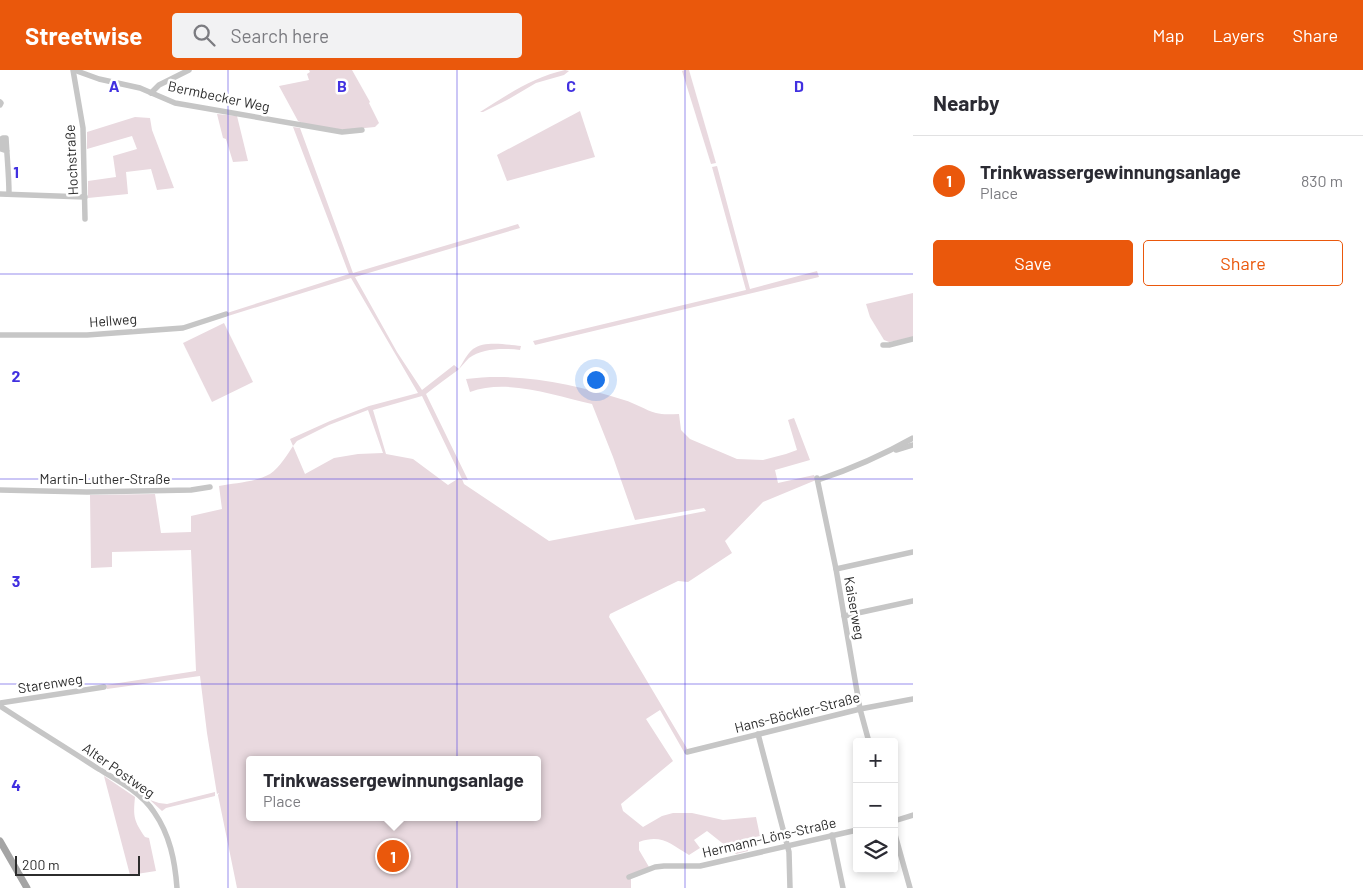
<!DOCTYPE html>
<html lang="en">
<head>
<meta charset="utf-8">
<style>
  :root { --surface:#fff; --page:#f2f2f3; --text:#2b2b33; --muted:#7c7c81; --line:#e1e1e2; --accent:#ea580c }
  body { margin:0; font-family:Barlow,sans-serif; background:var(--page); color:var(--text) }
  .controls { position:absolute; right:15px; bottom:15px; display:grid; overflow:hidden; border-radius:5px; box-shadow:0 2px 8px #0003 }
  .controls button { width:45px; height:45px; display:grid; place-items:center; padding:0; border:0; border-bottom:1px solid var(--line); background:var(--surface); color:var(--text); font:25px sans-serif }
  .scale { position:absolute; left:15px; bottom:12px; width:125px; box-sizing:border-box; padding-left:5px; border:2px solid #2c2c2c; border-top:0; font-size:14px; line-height:18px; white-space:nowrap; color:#2c2c2c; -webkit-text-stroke:4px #fff; paint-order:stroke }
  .you { position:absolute; left:595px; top:309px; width:18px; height:18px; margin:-12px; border:4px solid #fff; border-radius:50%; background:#1a73e8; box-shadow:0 0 0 8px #1a73e833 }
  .badge { display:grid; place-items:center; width:32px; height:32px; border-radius:50%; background:var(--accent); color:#fff; font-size:16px; font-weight:700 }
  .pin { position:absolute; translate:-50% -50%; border:2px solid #fff; box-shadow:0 1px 5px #0006 }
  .popup { position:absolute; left:246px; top:686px; width:295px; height:65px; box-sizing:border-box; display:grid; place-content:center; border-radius:5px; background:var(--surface); filter:drop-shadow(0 1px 4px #0005); font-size:16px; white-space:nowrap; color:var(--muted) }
  .popup b { font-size:19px; color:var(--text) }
  .popup::after { content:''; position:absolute; left:50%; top:100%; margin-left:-10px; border:10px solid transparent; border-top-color:var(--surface) }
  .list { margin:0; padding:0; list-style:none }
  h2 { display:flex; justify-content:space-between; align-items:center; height:65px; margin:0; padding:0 20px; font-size:21px }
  h2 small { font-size:16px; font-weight:400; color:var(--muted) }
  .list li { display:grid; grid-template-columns:32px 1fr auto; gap:15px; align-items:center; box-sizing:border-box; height:90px; padding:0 20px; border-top:1px solid var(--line) }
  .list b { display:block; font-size:19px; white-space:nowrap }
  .list p { margin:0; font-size:16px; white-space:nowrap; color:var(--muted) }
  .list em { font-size:16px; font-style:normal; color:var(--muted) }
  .actions { display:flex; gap:10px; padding:15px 20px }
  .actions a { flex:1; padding:11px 0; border:1px solid var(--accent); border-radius:5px; text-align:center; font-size:18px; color:var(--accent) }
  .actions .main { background:var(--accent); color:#fff }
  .icon { flex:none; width:28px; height:28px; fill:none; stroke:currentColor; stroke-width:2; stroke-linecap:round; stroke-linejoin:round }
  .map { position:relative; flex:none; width:913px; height:818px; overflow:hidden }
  header { display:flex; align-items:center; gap:30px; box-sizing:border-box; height:70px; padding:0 25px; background:var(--accent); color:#fff }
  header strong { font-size:24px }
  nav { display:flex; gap:28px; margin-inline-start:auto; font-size:18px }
  .search { width:350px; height:45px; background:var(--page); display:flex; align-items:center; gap:12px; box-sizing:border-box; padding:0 18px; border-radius:5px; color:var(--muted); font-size:19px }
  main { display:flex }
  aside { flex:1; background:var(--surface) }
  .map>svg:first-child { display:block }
  .green { fill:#e9d9df; fill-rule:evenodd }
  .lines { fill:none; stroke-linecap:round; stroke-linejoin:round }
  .minor { stroke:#c6c6c6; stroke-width:5.5 }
  .major { stroke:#a4a4a4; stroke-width:7 }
  .grid { fill:none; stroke:#4130e0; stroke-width:1; stroke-opacity:0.55 }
  .labels { text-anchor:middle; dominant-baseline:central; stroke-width:5; stroke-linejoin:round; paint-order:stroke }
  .street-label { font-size:14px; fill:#2c2c2c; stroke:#fff }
  .grid-label { font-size:16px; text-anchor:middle; font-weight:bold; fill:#4130e0; stroke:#fff; stroke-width:5; stroke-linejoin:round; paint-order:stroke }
</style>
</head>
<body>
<header>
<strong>Streetwise</strong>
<div class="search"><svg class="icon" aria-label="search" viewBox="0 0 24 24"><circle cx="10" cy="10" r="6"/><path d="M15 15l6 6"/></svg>Search here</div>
<nav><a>Map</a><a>Layers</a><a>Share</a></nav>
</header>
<main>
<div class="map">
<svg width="913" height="818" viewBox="0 0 913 818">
  <rect width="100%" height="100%" fill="#fff"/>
  <!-- green -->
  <g class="green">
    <polygon points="309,0 352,0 370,32 369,33 379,53 375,57 344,60 305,54 298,51 279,16 309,10 307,4 310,2"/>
    <path d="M565,0l4,1 -5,4 -28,8 -29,17 -24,12h-3c27,-17 53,-35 85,-42z"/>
    <polygon points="685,0 689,0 716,93 711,94 682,1"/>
    <polygon points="580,41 595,87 507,111 497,85"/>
    <polygon points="217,44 237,46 248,91 233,92 226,69 223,68"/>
    <polygon points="135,47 150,48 152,60 174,118 157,120 151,99 126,102 128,124 88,128 88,111 116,107 113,86 137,79 132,66 87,79 87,62"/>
    <path d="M293,57l7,1 53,145 165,-49 2,4 -165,49 42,75 25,38 32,-25 5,4c4,-7 8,-15 14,-20 12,-9 35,-4 48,-3l-1,4c-16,-2 -38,-2 -51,8 -4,4 -7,8 -11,12 -11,8 -22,16 -32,24l42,86 -6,-1 2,5 85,57 157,-30 -2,-3 -69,12 -22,-63 -21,-53c-37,-8 -84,-26 -122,-12l-4,-13c53,-7 108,5 158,21 11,3 21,10 32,13 7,2 16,1 23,1l2,16 9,9 47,20 26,1 23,-6 11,-4 -9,-30 6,-2 16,42 -35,10 3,13 36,-8 2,5 -53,22 -38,39 7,12 -44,29 -10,-1 -68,33 -1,3 79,133 -4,2 -24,-42 -14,9 27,42 -52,43 2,7 20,16 19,-11 11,-3h19l31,7 33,-3 4,19 -14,3 2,12 -12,3 -29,-23 -13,9 6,8 -11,7c-19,-11 -27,-21 -50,-13v8l10,17 -18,8v13h-394l-19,-93 1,-2 -2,1 -10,-61 -7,-57 -93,13 -1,-4 90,-14 -5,-121 -79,2v15l-21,1 -1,-73 65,-1 6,39 30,-1v-16l31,-7 -3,-23c16,-3 37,-4 51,-12 10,-7 17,-19 23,-28l-3,-7 40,-18 39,-15 49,-13 -67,-115 -123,38 -1,-3 122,-39zM422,326l40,83 -3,-1 -11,7 -35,-26 -27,-5 -13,-44zM368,340l15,43 -25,1 -24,4 -29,16 -12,-28 4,-5 32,-16zM249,690h288v57h-288z"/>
    <polygon points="717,96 750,219 817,201 819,207 535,275 533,271 746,220 712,97"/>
    <polygon points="913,223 913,268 889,272 884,270 870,247 866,234"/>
    <polygon points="224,253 253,312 212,332 183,273"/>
    <path d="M104,706l31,21c-2,20 -1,24 10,40l4,1 7,33 -26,4z"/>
    <polygon points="215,722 215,726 166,738 162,741 150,730 159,733 167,734"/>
  </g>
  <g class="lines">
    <!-- minor -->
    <g class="minor">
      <polyline points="73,0 83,58 85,149"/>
      <polyline points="74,0 99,9 140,18 175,33 342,62 362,60"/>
      <polyline points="151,23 159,15 189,0"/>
      <polyline points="0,32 1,33 0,35"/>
      <path d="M7,81l-6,-2v-10l2,-1h3c1,19 3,38 3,56"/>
      <polyline points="0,124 85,127"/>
      <polyline points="0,265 87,265 183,258 226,244"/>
      <polyline points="883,275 889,275 913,269"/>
      <polyline points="896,380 913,375"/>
      <polyline points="817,408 836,499 860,639 869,672"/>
      <path d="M818,410c33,-11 65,-25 95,-42"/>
      <polyline points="0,420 87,422 191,420 210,417"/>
      <polyline points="836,499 913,482"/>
      <polyline points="844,546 913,531"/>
      <polyline points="0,633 104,617"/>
      <path d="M0,636c32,21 65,41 97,62 20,12 44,24 57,44 16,23 21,49 23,76"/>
      <polyline points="758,664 789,782 790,818"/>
      <polyline points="687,682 860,639 913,629"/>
      <polyline points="894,751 913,745"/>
      <polyline points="894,761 910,818"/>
      <polyline points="832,765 843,818"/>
      <polyline points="629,807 655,797 664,796 700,796 857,760"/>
    </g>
    <!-- major -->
    <polyline class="major" points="0,771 27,818"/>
  </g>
  <!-- grid -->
  <path class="grid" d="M228,0v818M457,0v818M685,0v818M0,204h913M0,409h913M0,614h913"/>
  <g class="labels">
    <!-- street labels -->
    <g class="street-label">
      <text transform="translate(219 26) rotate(12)">Bermbecker Weg</text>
      <text transform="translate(71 90) rotate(-93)">Hochstraße</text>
      <text transform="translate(113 250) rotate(-4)">Hellweg</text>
      <text x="105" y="408">Martin-Luther-Straße</text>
      <text transform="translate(855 538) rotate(80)">Kaiserweg</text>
      <text transform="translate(50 613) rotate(-9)">Starenweg</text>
      <text transform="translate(797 642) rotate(-14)">Hans-Böckler-Straße</text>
      <text transform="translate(119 700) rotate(35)">Alter Postweg</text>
      <text transform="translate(769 767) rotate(-13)">Hermann-Löns-Straße</text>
    </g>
  </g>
  <g class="grid-label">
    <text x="114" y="22">A</text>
    <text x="342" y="22">B</text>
    <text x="571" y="22">C</text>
    <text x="799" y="22">D</text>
    <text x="16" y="108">1</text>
    <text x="16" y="312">2</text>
    <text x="16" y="517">3</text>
    <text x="16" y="721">4</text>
  </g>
</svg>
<div class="controls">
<button>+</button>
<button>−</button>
<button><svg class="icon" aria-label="layers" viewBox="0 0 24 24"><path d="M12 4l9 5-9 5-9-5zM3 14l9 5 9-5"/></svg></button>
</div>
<div class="scale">200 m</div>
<div class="you"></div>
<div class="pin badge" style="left:393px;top:786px">1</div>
<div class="popup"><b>Trinkwassergewinnungsanlage</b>Place</div>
</div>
<aside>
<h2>Nearby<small></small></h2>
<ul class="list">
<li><span class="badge">1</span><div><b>Trinkwassergewinnungsanlage</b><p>Place</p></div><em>830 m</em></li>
</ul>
<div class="actions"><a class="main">Save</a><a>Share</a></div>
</aside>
</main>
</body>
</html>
